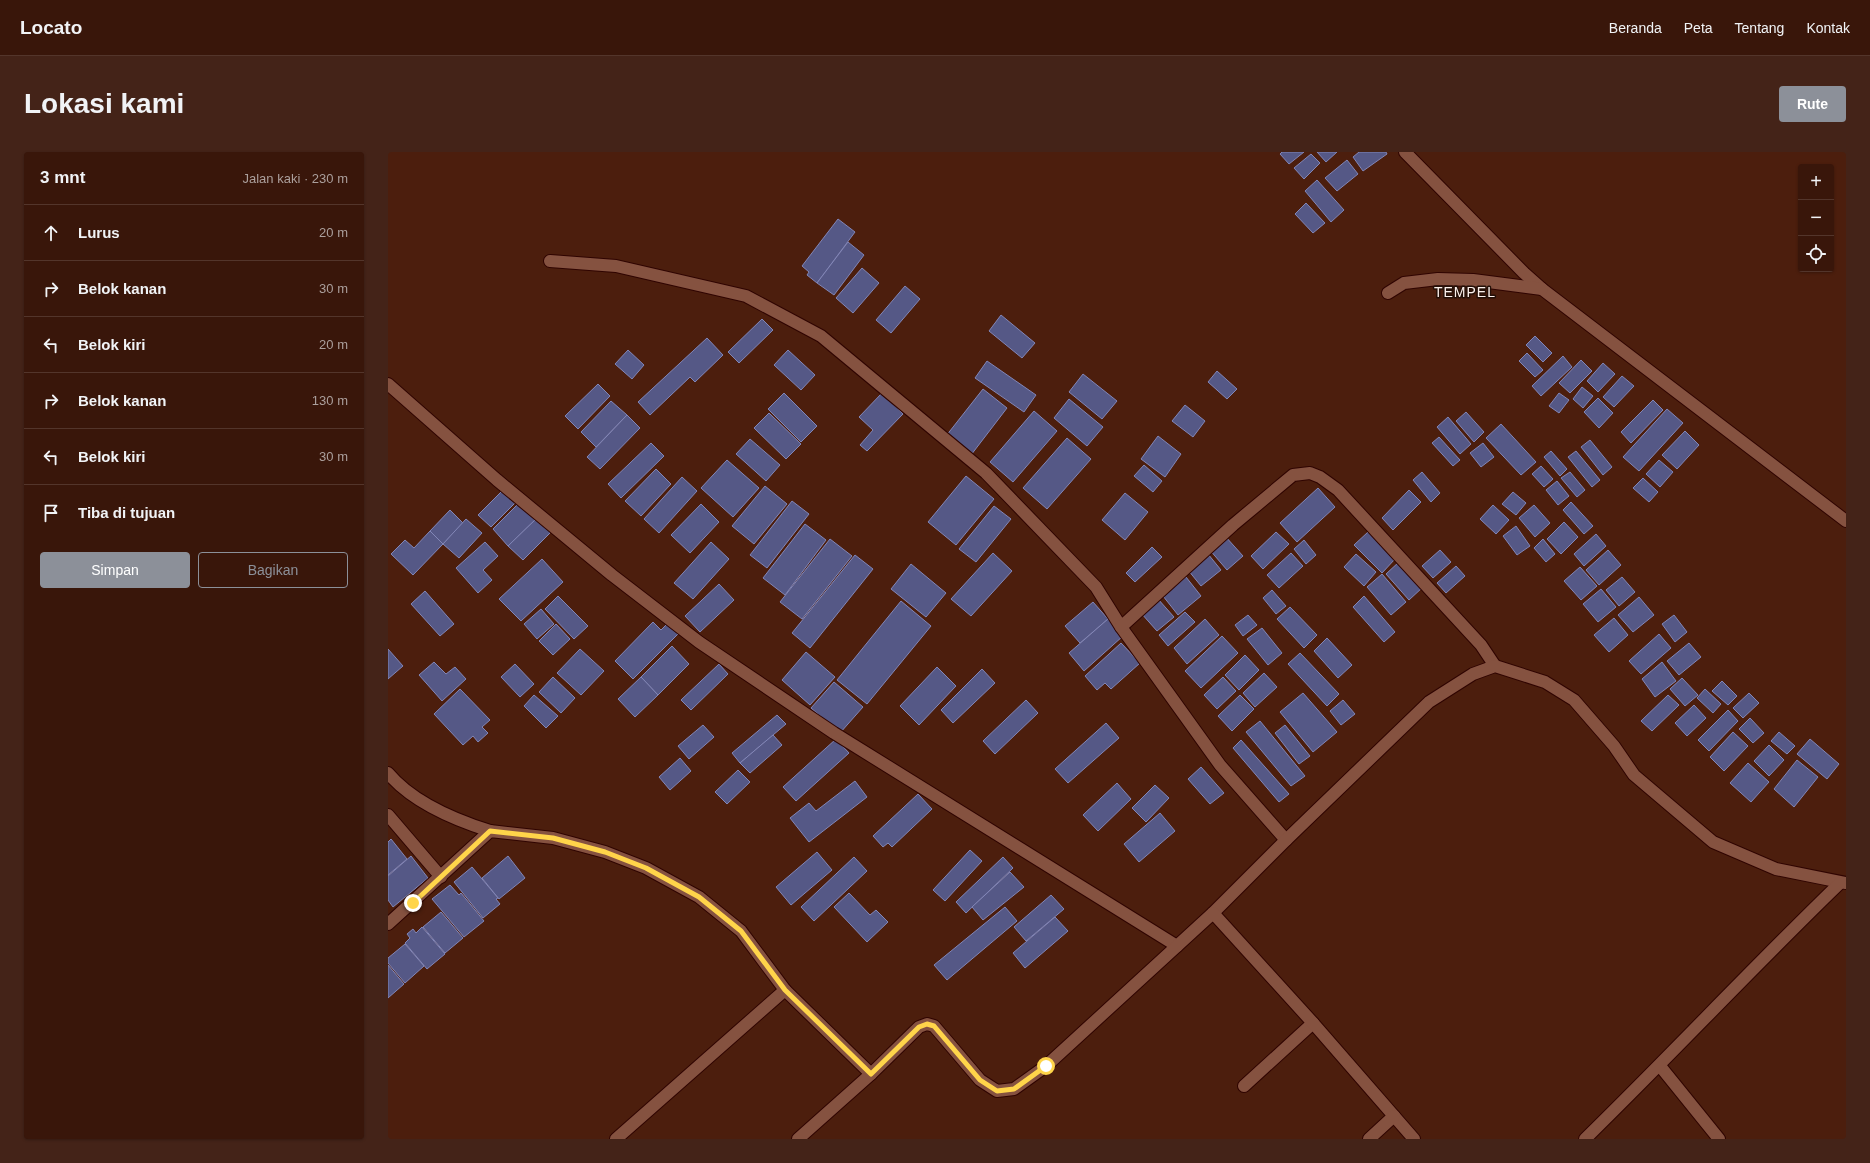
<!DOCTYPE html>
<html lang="id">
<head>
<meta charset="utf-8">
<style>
  :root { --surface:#39160a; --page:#442318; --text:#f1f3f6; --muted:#ab9f9c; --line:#53352b; --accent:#8c9099 }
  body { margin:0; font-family:Helvetica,sans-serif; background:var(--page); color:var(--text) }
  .controls { position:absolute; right:12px; top:12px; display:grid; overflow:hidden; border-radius:4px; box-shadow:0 1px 3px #0004 }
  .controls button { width:36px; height:36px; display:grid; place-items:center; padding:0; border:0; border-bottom:1px solid var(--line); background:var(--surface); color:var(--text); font:20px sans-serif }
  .stop { position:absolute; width:12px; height:12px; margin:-9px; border:3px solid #ffd54a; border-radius:50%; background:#fff }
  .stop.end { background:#ffd54a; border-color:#fff; box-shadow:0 1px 4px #0008 }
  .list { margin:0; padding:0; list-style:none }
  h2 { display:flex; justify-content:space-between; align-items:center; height:52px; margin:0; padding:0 16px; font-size:17px }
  h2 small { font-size:13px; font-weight:400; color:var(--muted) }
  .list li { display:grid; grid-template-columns:26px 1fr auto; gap:12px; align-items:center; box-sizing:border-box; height:56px; padding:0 16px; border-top:1px solid var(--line) }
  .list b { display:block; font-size:15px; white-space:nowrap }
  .list em { font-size:13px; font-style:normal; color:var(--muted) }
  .actions { display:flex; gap:8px; padding:12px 16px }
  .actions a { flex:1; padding:9px 0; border:1px solid var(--accent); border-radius:4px; text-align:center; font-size:14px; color:var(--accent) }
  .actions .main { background:var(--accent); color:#fff }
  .icon { flex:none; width:22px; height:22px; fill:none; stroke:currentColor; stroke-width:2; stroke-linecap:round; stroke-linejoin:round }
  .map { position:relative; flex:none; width:1458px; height:987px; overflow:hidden; border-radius:4px }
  header { display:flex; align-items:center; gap:24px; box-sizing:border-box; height:56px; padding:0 20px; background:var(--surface); border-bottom:1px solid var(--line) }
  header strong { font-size:19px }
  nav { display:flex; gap:22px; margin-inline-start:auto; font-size:14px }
  .intro { display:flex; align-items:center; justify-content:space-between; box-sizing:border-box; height:96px; padding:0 24px }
  h1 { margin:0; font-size:28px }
  .button { padding:10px 18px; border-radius:4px; background:var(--accent); color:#fff; font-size:14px; font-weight:700 }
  main { display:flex; gap:24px; padding:0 24px }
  aside { flex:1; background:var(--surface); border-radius:4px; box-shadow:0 1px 3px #0004 }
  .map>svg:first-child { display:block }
  .building { fill:#555886; stroke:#8286b7 }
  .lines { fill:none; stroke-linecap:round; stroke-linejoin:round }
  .minor-casing { stroke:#2f0400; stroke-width:14 }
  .minor { stroke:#855240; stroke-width:12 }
  .route { stroke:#ffd54a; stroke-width:5 }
  .labels { text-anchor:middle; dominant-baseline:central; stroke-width:3; stroke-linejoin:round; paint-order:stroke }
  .quarter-label { font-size:14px; letter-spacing:1px; fill:#fdf1ec; stroke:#241008 }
</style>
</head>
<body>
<header>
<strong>Locato</strong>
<nav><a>Beranda</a><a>Peta</a><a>Tentang</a><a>Kontak</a></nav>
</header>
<div class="intro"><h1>Lokasi kami</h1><a class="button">Rute</a></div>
<main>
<aside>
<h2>3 mnt<small>Jalan kaki · 230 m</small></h2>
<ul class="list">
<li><svg class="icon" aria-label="ahead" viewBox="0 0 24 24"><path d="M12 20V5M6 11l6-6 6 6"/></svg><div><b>Lurus</b></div><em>20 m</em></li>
<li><svg class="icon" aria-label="right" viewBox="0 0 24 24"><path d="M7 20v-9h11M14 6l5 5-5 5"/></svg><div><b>Belok kanan</b></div><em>30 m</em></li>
<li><svg class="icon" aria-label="left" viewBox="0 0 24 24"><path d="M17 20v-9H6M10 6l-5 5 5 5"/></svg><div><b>Belok kiri</b></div><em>20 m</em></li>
<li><svg class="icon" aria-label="right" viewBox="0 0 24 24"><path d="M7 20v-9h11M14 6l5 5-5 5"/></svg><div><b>Belok kanan</b></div><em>130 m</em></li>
<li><svg class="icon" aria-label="left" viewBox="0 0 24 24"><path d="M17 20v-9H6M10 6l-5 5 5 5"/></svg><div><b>Belok kiri</b></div><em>30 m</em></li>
<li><svg class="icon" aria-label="arrive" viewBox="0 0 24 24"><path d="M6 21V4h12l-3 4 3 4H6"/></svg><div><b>Tiba di tujuan</b></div></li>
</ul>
<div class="actions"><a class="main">Simpan</a><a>Bagikan</a></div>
</aside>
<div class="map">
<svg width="1458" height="987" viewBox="0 0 1458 987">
  <rect width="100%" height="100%" fill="#4c1e0d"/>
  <!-- building -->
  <g class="building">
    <polygon points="894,0 916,0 901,12 892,2"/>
    <polygon points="929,0 949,0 938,10"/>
    <polygon points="971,0 998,0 999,2 975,19 965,5"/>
    <polygon points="923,2 932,11 916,27 906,16"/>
    <polygon points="959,8 970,22 949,39 937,26"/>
    <polygon points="929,28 956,58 943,70 917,39"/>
    <polygon points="918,51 937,71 925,81 907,62"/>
    <polygon points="450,67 467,80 429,131 419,123 421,120 414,114"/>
    <polygon points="460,90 476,103 446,143 429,131"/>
    <polygon points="474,116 491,131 465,161 448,146"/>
    <polygon points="517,134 532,147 503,181 488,168"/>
    <polygon points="613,163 647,191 634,206 601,179"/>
    <polygon points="374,167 385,178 351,211 340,200"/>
    <polygon points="1147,184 1164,201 1155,210 1138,193"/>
    <polygon points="319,186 335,203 307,230 302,225 262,263 250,250"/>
    <polygon points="240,198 256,213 244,227 227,212"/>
    <polygon points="400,198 427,223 413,238 386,213"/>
    <polygon points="1139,201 1155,218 1147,225 1131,209"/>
    <polygon points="1175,204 1184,215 1153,244 1144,234"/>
    <polygon points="1193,208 1204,219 1182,241 1171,231"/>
    <polygon points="599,209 648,243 636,260 587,226"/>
    <polygon points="1215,211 1227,222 1210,240 1199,229"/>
    <polygon points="829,219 849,237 839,247 820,230"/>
    <polygon points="695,222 729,249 714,267 681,240"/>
    <polygon points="1234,224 1246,234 1226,255 1215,245"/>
    <polygon points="210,232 222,244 190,277 177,264"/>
    <polygon points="1194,235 1205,244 1195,256 1185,247"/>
    <polygon points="595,237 619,256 583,303 558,284"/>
    <polygon points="396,241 429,274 413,290 380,257"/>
    <polygon points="494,241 515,262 479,299 472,293 485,278 471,265"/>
    <polygon points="1171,241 1181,248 1171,261 1161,254"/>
    <polygon points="1210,246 1225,261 1211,276 1196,260"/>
    <polygon points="681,247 715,275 699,294 666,266"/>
    <polygon points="1265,248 1275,258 1243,291 1233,280"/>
    <polygon points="223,249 239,263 208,295 193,280"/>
    <polygon points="797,253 817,269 805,285 784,269"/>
    <polygon points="1279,257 1295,271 1251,319 1235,305"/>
    <polygon points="646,259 669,279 625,330 602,310"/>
    <polygon points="1078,260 1096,280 1086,290 1068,269"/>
    <polygon points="381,261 413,292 398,307 366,276"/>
    <polygon points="239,263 252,276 212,317 199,305"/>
    <polygon points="1060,265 1083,292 1072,302 1049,275"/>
    <polygon points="1113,272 1148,310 1133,323 1098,286"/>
    <polygon points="1297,279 1311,293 1289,317 1274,303"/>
    <polygon points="770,284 793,302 777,325 753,307"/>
    <polygon points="1051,285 1072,308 1065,314 1044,291"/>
    <polygon points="679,286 703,307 659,357 635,336"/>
    <polygon points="362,287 392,313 378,329 348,302"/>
    <polygon points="1202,288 1224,315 1215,323 1193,295"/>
    <polygon points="263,291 276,304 233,346 220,332"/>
    <polygon points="1095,291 1106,305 1093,315 1082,301"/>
    <polygon points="1163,299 1179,317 1172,324 1156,305"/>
    <polygon points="1188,299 1212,328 1204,335 1180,305"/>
    <polygon points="339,308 371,336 345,365 313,336"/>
    <polygon points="1271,308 1285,320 1272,335 1258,322"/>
    <polygon points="756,313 774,329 765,340 746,324"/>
    <polygon points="1153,314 1165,327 1156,335 1144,322"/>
    <polygon points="268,317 283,332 253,364 237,349"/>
    <polygon points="1034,320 1052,341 1043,350 1025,328"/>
    <polygon points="1182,320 1197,338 1189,345 1173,326"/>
    <polygon points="578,324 606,347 568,393 540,370"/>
    <polygon points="294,325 309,339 271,381 256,367"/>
    <polygon points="1255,326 1270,340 1261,350 1245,336"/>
    <polygon points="1169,329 1181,344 1170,353 1158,338"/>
    <polygon points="377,334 399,352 366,392 344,374"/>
    <polygon points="117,336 129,349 103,375 90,363"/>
    <polygon points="930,336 947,355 909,390 892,371"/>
    <polygon points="1021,338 1033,350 1005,378 994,366"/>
    <polygon points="1125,340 1138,351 1128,363 1114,352"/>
    <polygon points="737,341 760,360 737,388 714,368"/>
    <polygon points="133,349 149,366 120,394 105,377"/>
    <polygon points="404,349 421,362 379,416 362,403"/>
    <polygon points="1183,350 1205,374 1196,382 1175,358"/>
    <polygon points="313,352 331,370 302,401 283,383"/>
    <polygon points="1105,353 1121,368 1108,382 1092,367"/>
    <polygon points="1146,353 1162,371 1147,385 1131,366"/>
    <polygon points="606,354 623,367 588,410 571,397"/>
    <polygon points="62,358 75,371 55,392 42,379"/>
    <polygon points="149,366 163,380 135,408 120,394"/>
    <polygon points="78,367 94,381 71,406 55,392"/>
    <polygon points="1176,370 1190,385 1173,402 1159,387"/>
    <polygon points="417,372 438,388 397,443 375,426"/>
    <polygon points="1128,374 1142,394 1129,403 1115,384"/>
    <polygon points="42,379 55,392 25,423 3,402 17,388 26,396"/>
    <polygon points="888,380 901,392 875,417 863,404"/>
    <polygon points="980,380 1007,407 994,421 966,393"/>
    <polygon points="1208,382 1218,394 1196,414 1186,402"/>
    <polygon points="837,384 855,404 839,418 821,397"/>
    <polygon points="442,387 464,404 414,467 392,450"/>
    <polygon points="1155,387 1167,402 1158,410 1146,396"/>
    <polygon points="916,388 928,403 918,412 906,397"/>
    <polygon points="97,390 110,404 95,418 104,428 90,441 68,416"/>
    <polygon points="323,390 341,407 305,447 286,431"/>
    <polygon points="764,395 774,405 747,430 738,421"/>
    <polygon points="1052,398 1063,410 1045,426 1034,414"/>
    <polygon points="1220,398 1233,413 1211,433 1198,418"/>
    <polygon points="605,401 624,419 583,464 563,447"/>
    <polygon points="903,401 915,414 891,436 879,423"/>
    <polygon points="820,402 833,418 813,434 800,418"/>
    <polygon points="968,402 988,420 976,434 956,415"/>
    <polygon points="467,403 485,417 422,496 404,481"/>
    <polygon points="154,407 175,430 133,469 111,447"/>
    <polygon points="1012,409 1035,435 1021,448 998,422"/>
    <polygon points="523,412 558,441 538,465 503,437"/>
    <polygon points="1068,414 1077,424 1058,441 1049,431"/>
    <polygon points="1192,415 1209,434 1193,448 1176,429"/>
    <polygon points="994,422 1018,450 1003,463 979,435"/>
    <polygon points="798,425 813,444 790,463 775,444"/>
    <polygon points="1234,425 1247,440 1231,454 1218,438"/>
    <polygon points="331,432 346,448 312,480 297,464"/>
    <polygon points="1213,437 1228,455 1210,470 1195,452"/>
    <polygon points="884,438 898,454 888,462 875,446"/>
    <polygon points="37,439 66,472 52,484 23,452"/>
    <polygon points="170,444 200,474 186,487 157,457"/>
    <polygon points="976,444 1007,480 996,490 965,455"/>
    <polygon points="1251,445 1266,463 1245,480 1230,463"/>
    <polygon points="770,447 786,465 769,479 753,461"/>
    <polygon points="513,449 543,474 479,552 449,528"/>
    <polygon points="705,450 720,467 692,491 677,474"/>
    <polygon points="902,455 929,483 916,496 889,467"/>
    <polygon points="153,457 166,472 149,487 136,472"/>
    <polygon points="797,460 807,470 780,494 771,483"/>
    <polygon points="860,463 869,473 855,484 847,473"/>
    <polygon points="1286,463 1299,480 1287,490 1274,472"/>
    <polygon points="1226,466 1240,483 1221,500 1206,483"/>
    <polygon points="720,467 735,484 696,519 681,501"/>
    <polygon points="817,467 831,483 799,512 786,496"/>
    <polygon points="265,470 273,478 280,471 290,482 245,527 227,509"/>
    <polygon points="168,472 182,487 165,503 151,489"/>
    <polygon points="874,476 894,501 880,513 859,487"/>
    <polygon points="1271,482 1283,496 1253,522 1241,509"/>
    <polygon points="834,484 850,501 813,536 797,519"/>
    <polygon points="939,486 964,513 950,526 926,499"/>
    <polygon points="733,491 752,511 723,537 717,531 709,538 697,524"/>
    <polygon points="1301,491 1313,505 1291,523 1279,509"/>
    <polygon points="284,494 301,512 270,543 253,525"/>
    <polygon points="0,497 15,514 0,527"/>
    <polygon points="192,497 216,519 193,543 169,521"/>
    <polygon points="418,500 447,525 422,553 394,528"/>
    <polygon points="912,501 951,542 939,554 900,512"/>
    <polygon points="857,503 871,518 851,538 837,523"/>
    <polygon points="46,510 58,522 67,515 78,527 54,549 31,523"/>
    <polygon points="1274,510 1288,529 1267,545 1254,527"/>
    <polygon points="127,512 146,532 132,545 113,525"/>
    <polygon points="331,512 340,522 303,558 293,548"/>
    <polygon points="549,515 568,534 531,573 512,554"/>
    <polygon points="594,517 607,531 565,571 553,558"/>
    <polygon points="876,521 889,535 867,555 855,541"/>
    <polygon points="165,525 187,546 173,561 151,540"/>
    <polygon points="253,525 270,543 247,565 230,547"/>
    <polygon points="835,525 848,539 829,557 816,543"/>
    <polygon points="1294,526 1310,543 1297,554 1282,537"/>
    <polygon points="1334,529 1349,544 1340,553 1324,539"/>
    <polygon points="446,530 475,555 452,581 423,556"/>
    <polygon points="72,537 102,568 94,575 100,581 90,590 85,584 75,593 46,562"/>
    <polygon points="1317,537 1333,552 1325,561 1309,546"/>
    <polygon points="915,541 949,580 925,600 892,560"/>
    <polygon points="1361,541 1371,551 1355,566 1345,556"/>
    <polygon points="146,543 170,564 158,576 136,554"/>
    <polygon points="852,543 866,557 844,579 830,564"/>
    <polygon points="1280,543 1291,553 1264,579 1253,569"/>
    <polygon points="638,548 650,561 607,602 595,589"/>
    <polygon points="955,548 967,562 953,573 942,559"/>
    <polygon points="1306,553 1318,566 1299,584 1287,571"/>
    <polygon points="1340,558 1350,569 1321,599 1310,588"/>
    <polygon points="389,563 398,572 352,611 344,601"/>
    <polygon points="1362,566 1376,581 1365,591 1351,577"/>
    <polygon points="872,569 917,624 903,634 858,580"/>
    <polygon points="718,571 731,586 680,631 667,617"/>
    <polygon points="315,573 326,585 301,607 290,594"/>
    <polygon points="897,573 922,604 911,612 887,581"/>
    <polygon points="1345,580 1360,594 1336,619 1322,605"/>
    <polygon points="1391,580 1407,594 1399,602 1383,589"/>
    <polygon points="385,583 394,593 362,621 352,611"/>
    <polygon points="448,587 461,601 408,649 395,635"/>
    <polygon points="1422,587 1451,612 1439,627 1409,602"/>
    <polygon points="853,588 901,642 891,650 845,596"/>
    <polygon points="1381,593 1396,608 1381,624 1366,609"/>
    <polygon points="292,606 303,619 282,638 271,625"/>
    <polygon points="1409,608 1430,625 1406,655 1386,637"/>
    <polygon points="1360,611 1381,630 1363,650 1342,631"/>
    <polygon points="813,615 836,641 822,652 800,627"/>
    <polygon points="350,618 362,630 339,652 327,640"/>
    <polygon points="467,629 479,645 421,690 402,666 421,651 428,659"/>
    <polygon points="729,631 743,647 710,679 695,663"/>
    <polygon points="767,633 781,646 758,670 744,656"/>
    <polygon points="530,642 544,657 504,695 500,691 495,695 485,684"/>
    <polygon points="772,661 787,679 751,710 736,692"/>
    <polygon points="3,687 19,707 0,723 0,690"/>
    <polygon points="582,698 594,709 557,749 545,738"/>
    <polygon points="429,700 444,718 403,753 388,735"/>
    <polygon points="23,704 40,726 5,755 0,748 0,724"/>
    <polygon points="120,704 137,726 111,747 94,726"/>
    <polygon points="466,705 479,719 426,769 413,755"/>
    <polygon points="615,705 625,716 578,761 568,750"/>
    <polygon points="84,715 110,746 108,747 112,752 95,766 66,730"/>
    <polygon points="622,720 636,735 595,768 584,755"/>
    <polygon points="62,733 71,743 73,741 96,769 76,785 44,747"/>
    <polygon points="461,741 482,763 488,758 500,770 479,790 446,755"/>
    <polygon points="663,743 676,757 638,789 626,775"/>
    <polygon points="617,755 629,769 559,828 546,813"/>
    <polygon points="53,760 75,786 57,801 35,775"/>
    <polygon points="667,765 680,779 637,816 625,801"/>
    <polygon points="34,775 57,802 39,817 17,791 22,786 19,782 25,777 28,781"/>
    <polygon points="17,792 36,814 17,831 0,811 0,806"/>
    <polygon points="0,813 16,832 0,846"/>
  </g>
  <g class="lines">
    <!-- minor casing -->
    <g class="minor-casing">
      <g id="minor">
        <polyline points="1017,0 1136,121 1154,137 1458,369"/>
        <polyline points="162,109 228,114 358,144 433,184 598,321 708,435 733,475 832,613 898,688"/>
        <polyline points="1000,141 1016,131 1050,127 1085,128 1154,137"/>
        <polyline points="0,232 109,328 224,423 311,490 446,581 789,794"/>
        <polyline points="733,475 845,373 905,323 922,321 932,325 950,338 1093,493 1107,514"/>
        <path d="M0,621c24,29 67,47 102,58"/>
        <polyline points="0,663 53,725"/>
        <polyline points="825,761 898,688 1041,550 1085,522 1107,514 1157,530 1186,548 1226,594 1246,623 1325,690 1388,717 1458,731"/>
        <polyline points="0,772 102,679 165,686 217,700 258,716 311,745 353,779 397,838 483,922"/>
        <polyline points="1272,914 1331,987"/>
        <polyline points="856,934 925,871"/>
        <polyline points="228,987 397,838"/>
        <polyline points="410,987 483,922 531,875 539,872 546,874 592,928 609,939 626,937 658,914 825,761 925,871 1026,987"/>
        <polyline points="981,987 1006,964"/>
        <path d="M1197,987c86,-84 168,-172 255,-256"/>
      </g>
    </g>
    <!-- minor -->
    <use href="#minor" class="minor"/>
  </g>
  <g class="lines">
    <!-- route -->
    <polyline class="route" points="25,751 102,679 165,686 217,700 258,716 311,745 353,779 397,838 483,922 531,875 539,872 546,874 592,928 609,939 626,937 658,914"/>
  </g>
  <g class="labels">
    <!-- quarter labels -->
    <g class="quarter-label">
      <text x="1077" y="140">TEMPEL</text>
    </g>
  </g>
</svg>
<div class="controls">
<button>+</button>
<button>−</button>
<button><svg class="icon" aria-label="locate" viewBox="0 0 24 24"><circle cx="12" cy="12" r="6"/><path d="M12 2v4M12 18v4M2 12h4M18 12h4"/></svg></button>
</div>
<div class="stop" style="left:658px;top:914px"></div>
<div class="stop end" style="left:25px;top:751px"></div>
</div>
</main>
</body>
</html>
